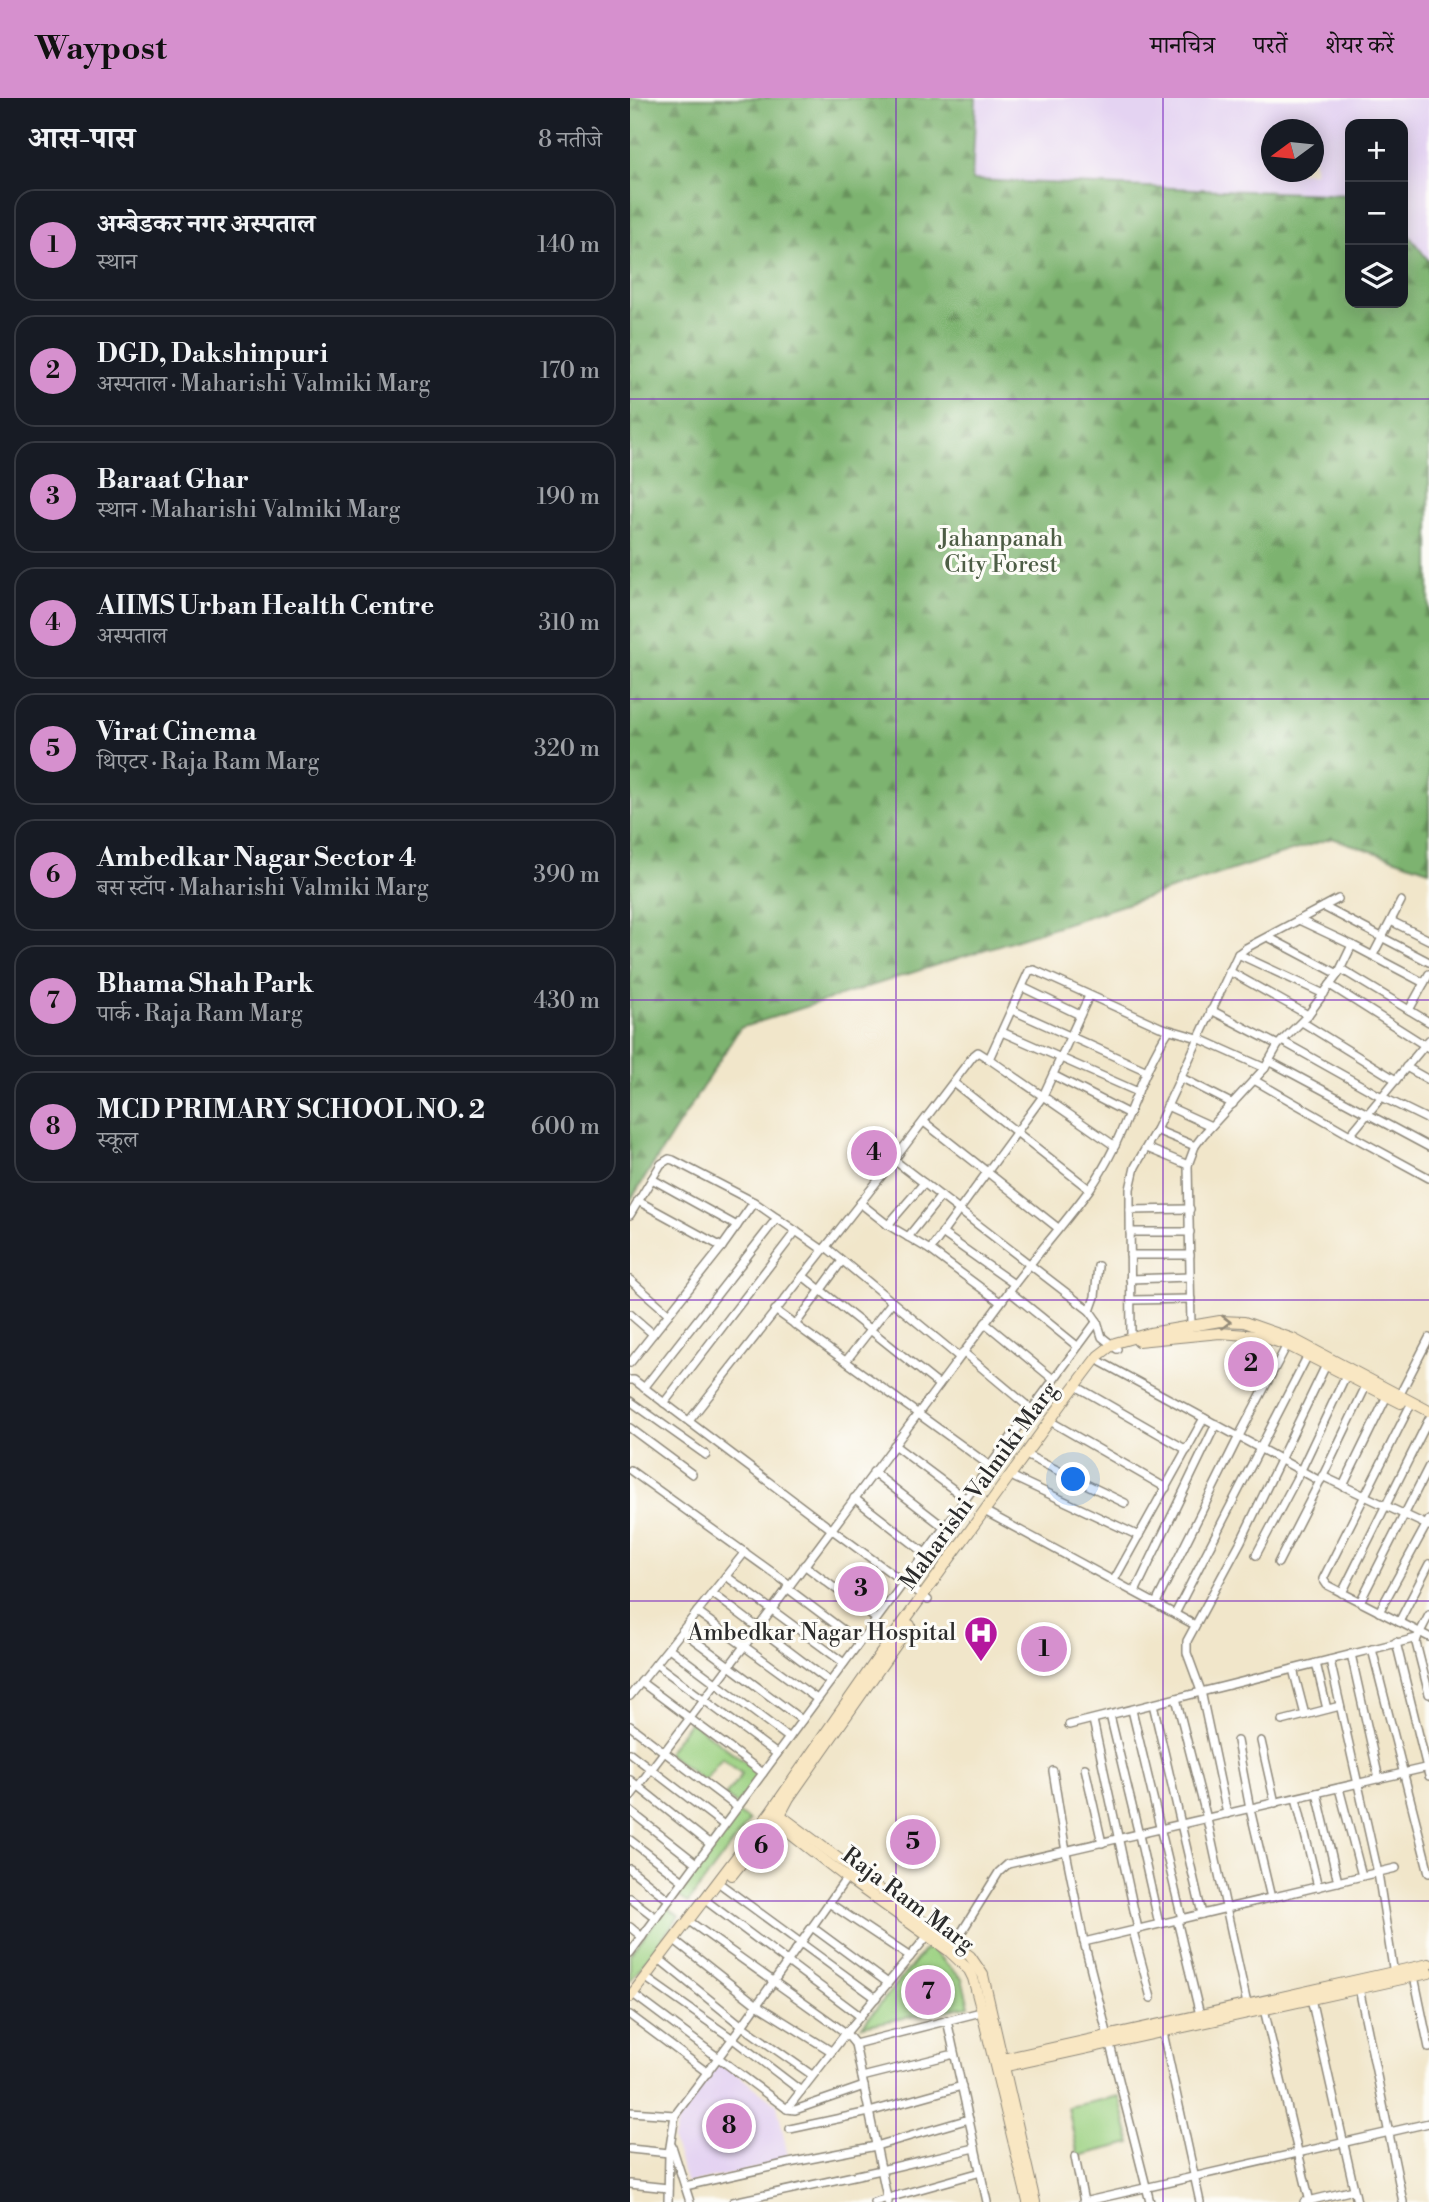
<!DOCTYPE html>
<html lang="hi">
<head>
<meta charset="utf-8">
<style>
  :root { --surface:#171b24; --page:#20242c; --text:#f1f3f6; --muted:#9ea1a6; --line:#363941; --accent:#d690ce }
  body { margin:0; font-family:"Libre Bodoni","Noto Serif Devanagari",serif; background:var(--page); color:var(--text) }
  .controls { position:absolute; right:21px; top:21px; display:grid; overflow:hidden; border-radius:14px; box-shadow:0 4px 18px #0003 }
  .controls button { width:63px; height:63px; display:grid; place-items:center; padding:0; border:0; border-bottom:2px solid var(--line); background:var(--surface); color:var(--text); font:35px sans-serif }
  .compass { position:absolute; left:631px; top:21px; width:63px; height:63px; border-radius:50%; background:var(--surface); box-shadow:0 4px 18px #0003; rotate:255deg }
  .you { position:absolute; left:444px; top:1382px; width:24px; height:24px; margin:-18px; border:5px solid #fff; border-radius:50%; background:#1a73e8; box-shadow:0 0 0 10px #1a73e833 }
  .badge { display:grid; place-items:center; width:46px; height:46px; border-radius:50%; background:var(--accent); color:#111; font-size:23px; font-weight:700 }
  .pin { position:absolute; translate:-50% -50%; border:4px solid #fff; box-shadow:0 2px 7px #0006 }
  .list { margin:0; padding:0; list-style:none }
  h2 { display:flex; justify-content:space-between; align-items:center; height:91px; margin:0; padding:0 28px; font-size:30px }
  h2 small { font-size:23px; font-weight:400; color:var(--muted) }
  .list li { display:grid; grid-template-columns:46px 1fr auto; gap:21px; align-items:center; box-sizing:border-box; height:112px; margin:0 14px 14px; padding:0 14px; border:2px solid var(--line); border-radius:21px }
  .list b { display:block; font-size:26px; white-space:nowrap }
  .list p { margin:0; font-size:23px; white-space:nowrap; color:var(--muted) }
  .list em { font-size:23px; font-style:normal; color:var(--muted) }
  .icon { flex:none; width:38px; height:38px; fill:none; stroke:currentColor; stroke-width:2; stroke-linecap:round; stroke-linejoin:round }
  .map { position:relative; flex:none; width:799px; height:2104px; overflow:hidden }
  header { display:flex; align-items:center; gap:42px; box-sizing:border-box; height:98px; padding:0 35px; background:var(--accent); color:#111 }
  header strong { font-size:33px }
  nav { display:flex; gap:38px; margin-inline-start:auto; font-size:24px }
  main { display:flex }
  aside { flex:1; background:var(--surface) }
  .map>svg:first-child { display:block }
  .built { fill:#e4d3f2; fill-rule:evenodd }
  .forest { fill:url(#forest-firs); stroke:#546f4e; stroke-width:2 }
  .green { fill:#9cd182; stroke:#647e56; stroke-width:2 }
  .lines { fill:none; stroke-linecap:round; stroke-linejoin:round }
  .street-casing { stroke:#8e887a; stroke-width:10 }
  .secondary-casing { stroke:#8e887a; stroke-width:12 }
  .street { stroke:#fff; stroke-width:7 }
  .secondary { stroke:#f9e7c3; stroke-width:10 }
  .oneway { stroke:#928977 }
  .grid { fill:none; stroke:#7b2cbf; stroke-width:2; stroke-opacity:0.55 }
  .labels { text-anchor:middle; dominant-baseline:central; stroke-width:6; stroke-linejoin:round; paint-order:stroke }
  .park-label { font-size:23px; fill:#4d5d45; stroke:#fdfcf7 }
  .street-label { font-size:23px; fill:#2b2b2b; stroke:#fdfcf7 }
  .poi-label { font-size:23px; fill:#2b2b2b; stroke:#fdfcf7; text-anchor:end }
</style>
</head>
<body>
<header>
<strong>Waypost</strong>
<nav><a>मानचित्र</a><a>परतें</a><a>शेयर करें</a></nav>
</header>
<main>
<aside>
<h2>आस-पास<small>8 नतीजे</small></h2>
<ul class="list">
<li><span class="badge">1</span><div><b>अम्बेडकर नगर अस्पताल</b><p>स्थान</p></div><em>140 m</em></li>
<li><span class="badge">2</span><div><b>DGD, Dakshinpuri</b><p>अस्पताल · Maharishi Valmiki Marg</p></div><em>170 m</em></li>
<li><span class="badge">3</span><div><b>Baraat Ghar</b><p>स्थान · Maharishi Valmiki Marg</p></div><em>190 m</em></li>
<li><span class="badge">4</span><div><b>AIIMS Urban Health Centre</b><p>अस्पताल</p></div><em>310 m</em></li>
<li><span class="badge">5</span><div><b>Virat Cinema</b><p>थिएटर · Raja Ram Marg</p></div><em>320 m</em></li>
<li><span class="badge">6</span><div><b>Ambedkar Nagar Sector 4</b><p>बस स्टॉप · Maharishi Valmiki Marg</p></div><em>390 m</em></li>
<li><span class="badge">7</span><div><b>Bhama Shah Park</b><p>पार्क · Raja Ram Marg</p></div><em>430 m</em></li>
<li><span class="badge">8</span><div><b>MCD PRIMARY SCHOOL NO. 2</b><p>स्कूल</p></div><em>600 m</em></li>
</ul>
</aside>
<div class="map">
<svg width="799" height="2104" viewBox="0 0 799 2104">
  <defs>
    <pattern id="forest-firs" width="22" height="20" patternUnits="userSpaceOnUse" patternTransform="scale(1.75)"><rect width="22" height="20" fill="#7db370"/><path d="M5 1l3.5 6h-7zM16 11l3.5 6h-7z" fill="#67925c"/></pattern>
  </defs>
  <rect width="100%" height="100%" fill="#fdfcf7"/>
  <filter id="ink" filterUnits="userSpaceOnUse"><feTurbulence type="fractalNoise" baseFrequency=".0143" numOctaves="2"/><feDisplacementMap in="SourceGraphic" scale="14" xChannelSelector="R" yChannelSelector="G"/><feConvolveMatrix kernelMatrix="1 2 1 2 8 2 1 2 1" color-interpolation-filters="sRGB"/></filter>
  <filter id="wash" filterUnits="userSpaceOnUse"><feTurbulence type="fractalNoise" baseFrequency=".00686" numOctaves="4" result="noise"/><feDisplacementMap in="SourceGraphic" scale="28" xChannelSelector="R" yChannelSelector="G"/><feGaussianBlur stdDeviation="1.57" result="paint"/><feColorMatrix in="noise" values="0 0 0 0 0 0 0 0 0 0 0 0 0 0 0 0 0 1.4 0 .05"/><feComposite in="paint" operator="in"/></filter>
  <g filter="url(#wash)">
    <rect width="100%" height="100%" fill="#f1e6ca"/>
    <!-- built -->
    <g class="built">
      <path d="M346,0h453v163l-26,-33v-104h-53v71l-379,-15zM642,32h42v42h-42z"/>
      <polygon points="89,1963 147,2006 159,2063 57,2086 43,2043 48,2017"/>
    </g>
    <!-- forest -->
    <polygon class="forest" points="0,0 346,0 342,82 720,97 720,205 773,205 773,130 799,163 799,772 702,740 110,930 0,1103"/>
    <!-- green -->
    <g class="green">
      <polygon points="60,1623 130,1675 107,1707 95,1698 112,1676 92,1660 74,1683 37,1655"/>
      <polygon points="106,1714 119,1723 58,1805 45,1796"/>
      <polygon points="36,1809 49,1818 0,1883 0,1857"/>
      <polygon points="298,1848 332,1881 339,1908 232,1928"/>
      <polygon points="489,1998 501,2045 448,2058 438,2009"/>
    </g>
  </g>
  <g filter="url(#ink)">
    <g class="lines">
      <!-- street casing -->
      <g class="street-casing">
        <g id="street">
          <polyline points="694,809 799,864"/>
          <polyline points="669,822 722,847 794,885"/>
          <polyline points="761,823 799,842"/>
          <polyline points="638,839 708,876"/>
          <polyline points="608,856 694,896"/>
          <polyline points="743,857 771,803"/>
          <polyline points="711,871 799,924"/>
          <polyline points="599,873 678,917"/>
          <polyline points="700,887 799,950"/>
          <polyline points="392,889 450,917"/>
          <polyline points="382,912 517,973"/>
          <polyline points="581,912 648,947"/>
          <polyline points="779,912 799,876"/>
          <polyline points="672,924 766,982"/>
          <polyline points="372,934 508,994"/>
          <polyline points="652,943 752,999 799,1022"/>
          <polyline points="359,961 485,1048"/>
          <polyline points="639,963 799,1049"/>
          <polyline points="776,969 799,982"/>
          <polyline points="423,977 499,1016"/>
          <polyline points="550,979 603,1006"/>
          <polyline points="624,982 720,1037 799,1080"/>
          <polyline points="324,985 459,1091"/>
          <polyline points="537,1008 581,1028"/>
          <polyline points="294,1024 428,1130"/>
          <polyline points="526,1032 565,1048"/>
          <polyline points="720,1037 799,942"/>
          <polyline points="517,1050 558,1067"/>
          <polyline points="264,1062 460,1213 467,1223 472,1239 487,1251"/>
          <polyline points="22,1081 107,1128"/>
          <polyline points="8,1103 92,1149"/>
          <polyline points="230,1105 258,1127 300,1152 370,1204"/>
          <polyline points="500,1112 560,1111"/>
          <polyline points="0,1117 31,1066 39,1061 43,1062 124,1104"/>
          <polyline points="258,1127 294,1085"/>
          <polyline points="500,1134 560,1134"/>
          <polyline points="312,1135 384,1186"/>
          <polyline points="278,1139 311,1098"/>
          <polyline points="196,1149 329,1259"/>
          <polyline points="300,1152 413,998 459,898"/>
          <polyline points="500,1157 560,1157"/>
          <polyline points="173,1178 309,1287"/>
          <polyline points="500,1181 560,1179"/>
          <polyline points="0,1182 39,1216"/>
          <polyline points="379,1193 447,1248"/>
          <polyline points="501,1202 561,1201"/>
          <polyline points="145,1212 360,1368"/>
          <polyline points="460,1213 465,1199 468,1168"/>
          <polyline points="0,1216 23,1236"/>
          <polyline points="355,1225 423,1281"/>
          <polyline points="165,1227 212,1163"/>
          <polyline points="561,1228 558,1067 565,1048 574,1036 635,970 648,947 678,917 708,876 722,847"/>
          <polyline points="501,1240 500,1112 500,1091 505,1069 526,1032 608,856 616,850 708,801"/>
          <polyline points="333,1254 401,1311"/>
          <polyline points="216,1263 262,1204"/>
          <polyline points="471,1264 690,1383 648,1465"/>
          <polyline points="0,1265 92,1149 124,1104 193,1152"/>
          <polyline points="0,1282 4,1282 201,1431 298,1502"/>
          <polyline points="14,1290 147,1120"/>
          <polyline points="451,1291 557,1352"/>
          <polyline points="767,1302 799,1240"/>
          <polyline points="0,1303 76,1357"/>
          <polyline points="34,1305 166,1133"/>
          <polyline points="779,1310 693,1481 697,1487 799,1539"/>
          <polyline points="59,1323 264,1062 343,958 348,954 359,961 399,873 404,872 530,929 568,940 635,970"/>
          <polyline points="425,1326 536,1390"/>
          <polyline points="0,1330 62,1376"/>
          <polyline points="264,1347 335,1400"/>
          <polyline points="400,1359 495,1405"/>
          <polyline points="0,1372 160,1487"/>
          <polyline points="243,1374 314,1429"/>
          <polyline points="692,1378 799,1428"/>
          <polyline points="385,1380 509,1438"/>
          <polyline points="691,1382 736,1288"/>
          <polyline points="713,1388 757,1298"/>
          <polyline points="224,1400 295,1455"/>
          <polyline points="358,1415 565,1527"/>
          <polyline points="626,1457 671,1372 716,1277"/>
          <polyline points="174,1467 246,1521"/>
          <polyline points="96,1478 214,1565"/>
          <polyline points="484,1482 574,1320"/>
          <polyline points="157,1490 229,1544"/>
          <polyline points="505,1494 586,1326"/>
          <polyline points="82,1495 200,1584"/>
          <polyline points="712,1495 799,1321"/>
          <polyline points="730,1504 799,1368"/>
          <polyline points="526,1505 609,1338 657,1247"/>
          <polyline points="67,1514 187,1601"/>
          <polyline points="749,1514 799,1422"/>
          <polyline points="545,1516 678,1257"/>
          <polyline points="799,1517 787,1540 786,1545 799,1596"/>
          <polyline points="769,1524 799,1466"/>
          <polyline points="52,1533 172,1622"/>
          <polyline points="766,1544 799,1678"/>
          <polyline points="39,1550 159,1640"/>
          <polyline points="742,1551 799,1775"/>
          <polyline points="721,1556 749,1681"/>
          <polyline points="700,1562 748,1775 764,1876"/>
          <polyline points="686,1565 697,1611"/>
          <polyline points="26,1566 147,1656"/>
          <polyline points="663,1571 675,1617"/>
          <polyline points="11,1584 133,1675"/>
          <polyline points="0,1598 115,1454"/>
          <polyline points="546,1600 577,1721 617,1906"/>
          <polyline points="523,1606 572,1816"/>
          <polyline points="502,1612 552,1821"/>
          <polyline points="480,1617 509,1737 529,1826"/>
          <polyline points="463,1622 508,1831"/>
          <polyline points="652,1623 710,1608"/>
          <polyline points="439,1627 787,1540"/>
          <polyline points="0,1628 107,1709"/>
          <polyline points="607,1643 620,1711 641,1800"/>
          <polyline points="631,1643 645,1705"/>
          <polyline points="0,1655 94,1727"/>
          <polyline points="455,1670 472,1745"/>
          <polyline points="423,1673 436,1754 454,1844 520,2104"/>
          <polyline points="0,1682 80,1746"/>
          <polyline points="709,1690 732,1778"/>
          <polyline points="687,1695 708,1784"/>
          <path d="M0,1699c127,-166 252,-335 377,-503 26,-36 56,-68 82,-104 36,-49 47,-110 80,-160"/>
          <polyline points="666,1700 688,1789"/>
          <polyline points="0,1713 66,1765"/>
          <polyline points="597,1716 571,1593 557,1555 557,1543 611,1443 696,1267"/>
          <polyline points="0,1742 53,1783"/>
          <polyline points="0,1771 39,1802"/>
          <polyline points="93,1788 246,1900"/>
          <polyline points="0,1800 26,1820"/>
          <polyline points="79,1805 230,1918"/>
          <polyline points="199,1805 280,1859"/>
          <polyline points="547,1822 570,1917"/>
          <polyline points="63,1826 216,1935 225,1946 258,2104"/>
          <polyline points="0,1829 12,1839"/>
          <polyline points="182,1829 258,1885"/>
          <polyline points="503,1833 521,1900"/>
          <polyline points="47,1844 127,1907 201,1953"/>
          <polyline points="454,1844 766,1770"/>
          <polyline points="323,1848 369,1774 378,1766 799,1669"/>
          <polyline points="0,1855 467,1223"/>
          <polyline points="33,1864 112,1928 182,1977"/>
          <polyline points="784,1878 799,1950"/>
          <polyline points="19,1882 103,1941 171,1993"/>
          <polyline points="729,1890 773,2104"/>
          <polyline points="680,1896 727,2104"/>
          <polyline points="7,1899 157,2011 216,1935 300,1835"/>
          <polyline points="634,1911 680,2104"/>
          <polyline points="0,1917 78,1975"/>
          <polyline points="317,1922 357,2104"/>
          <polyline points="532,1930 570,2104"/>
          <polyline points="225,1946 355,1913"/>
          <polyline points="232,1979 324,1956"/>
          <polyline points="157,2011 165,2012 234,1988"/>
          <polyline points="0,2014 45,2017"/>
          <polyline points="160,2031 239,2014 332,1988"/>
          <polyline points="42,2048 60,2104"/>
          <polyline points="0,2051 39,2055"/>
          <polyline points="445,2059 454,2104"/>
          <polyline points="0,2086 38,2090"/>
          <polyline points="55,2088 159,2065 246,2048 339,2021"/>
          <polyline points="38,2104 39,2055 45,2017 112,1928 218,1778"/>
          <polyline points="103,2104 251,2072 345,2050"/>
          <polyline points="244,2104 351,2074"/>
          <polyline points="453,2104 799,2025"/>
          <polyline points="674,2104 724,2092"/>
        </g>
      </g>
      <!-- secondary casing -->
      <g class="secondary-casing">
        <g id="secondary">
          <polyline points="508,1243 590,1235 630,1238 657,1247 771,1305"/>
          <polyline points="144,1716 150,1717 303,1831 340,1858 353,1877 405,2104"/>
          <polyline points="142,1719 145,1724 217,1780 319,1853 339,1872 343,1880 352,1914 398,2104"/>
          <polyline points="102,1777 150,1717 159,1700 280,1527"/>
          <polyline points="0,1899 140,1715 249,1558 434,1303 468,1258 485,1245 520,1235 590,1223 614,1224 663,1241 799,1313"/>
          <polyline points="369,1962 799,1866"/>
          <polyline points="372,1969 799,1875"/>
        </g>
      </g>
      <!-- street -->
      <use href="#street" class="street"/>
      <!-- secondary -->
      <use href="#secondary" class="secondary"/>
    </g>
    <!-- one-way arrows -->
    <defs><path id="oneway-chevron" d="M-2-3.5L2.5 0L-2 3.5" fill="none" stroke-width="1.6" stroke-linecap="round" stroke-linejoin="round" transform="scale(1.75)"/></defs>
    <use class="oneway" href="#oneway-chevron" transform="translate(596 1224)"/>
  </g>
  <!-- grid -->
  <path class="grid" d="M266,0v2104M533,0v2104M0,301h799M0,601h799M0,902h799M0,1202h799M0,1503h799M0,1803h799"/>
  <!-- icons -->
  <defs>
    <g id="hospital-pin" transform="scale(1.75)"><path d="M0 17L-7.5 6A9.5 9.5 0 1 1 7.5 6Z" fill="#b5179e" stroke="#fdfcf7"/><path d="M-5-5h3v3.5h4V-5h3V5h-3V1.5h-4V5h-3Z" fill="#fff"/></g>
  </defs>
  <g fill-rule="evenodd">
    <use href="#hospital-pin" x="351" y="1535"/>
  </g>
  <g class="labels">
    <!-- park labels -->
    <g class="park-label">
      <text x="371" y="441">Jahanpanah<tspan x="371" dy="26">City Forest</tspan></text>
    </g>
    <!-- street labels -->
    <g class="street-label">
      <text transform="translate(349 1388) rotate(-54)">Maharishi Valmiki Marg</text>
      <text transform="translate(278 1802) rotate(37)">Raja Ram Marg</text>
    </g>
    <!-- poi labels -->
    <g class="poi-label">
      <text x="326" y="1535">Ambedkar Nagar Hospital</text>
    </g>
  </g>
</svg>
<div class="controls">
<button>+</button>
<button>−</button>
<button><svg class="icon" aria-label="layers" viewBox="0 0 24 24"><path d="M12 4l9 5-9 5-9-5zM3 14l9 5 9-5"/></svg></button>
</div>
<svg class="compass" viewBox="-18 -18 36 36"><path d="M0-13l5 13h-10z" fill="#e53935"/><path d="M0 13l5-13h-10z" fill="#9ea1a6"/></svg>
<div class="you"></div>
<div class="pin badge" style="left:414px;top:1551px">1</div>
<div class="pin badge" style="left:621px;top:1266px">2</div>
<div class="pin badge" style="left:231px;top:1491px">3</div>
<div class="pin badge" style="left:244px;top:1055px">4</div>
<div class="pin badge" style="left:283px;top:1744px">5</div>
<div class="pin badge" style="left:131px;top:1748px">6</div>
<div class="pin badge" style="left:298px;top:1894px">7</div>
<div class="pin badge" style="left:99px;top:2028px">8</div>
</div>
</main>
</body>
</html>
